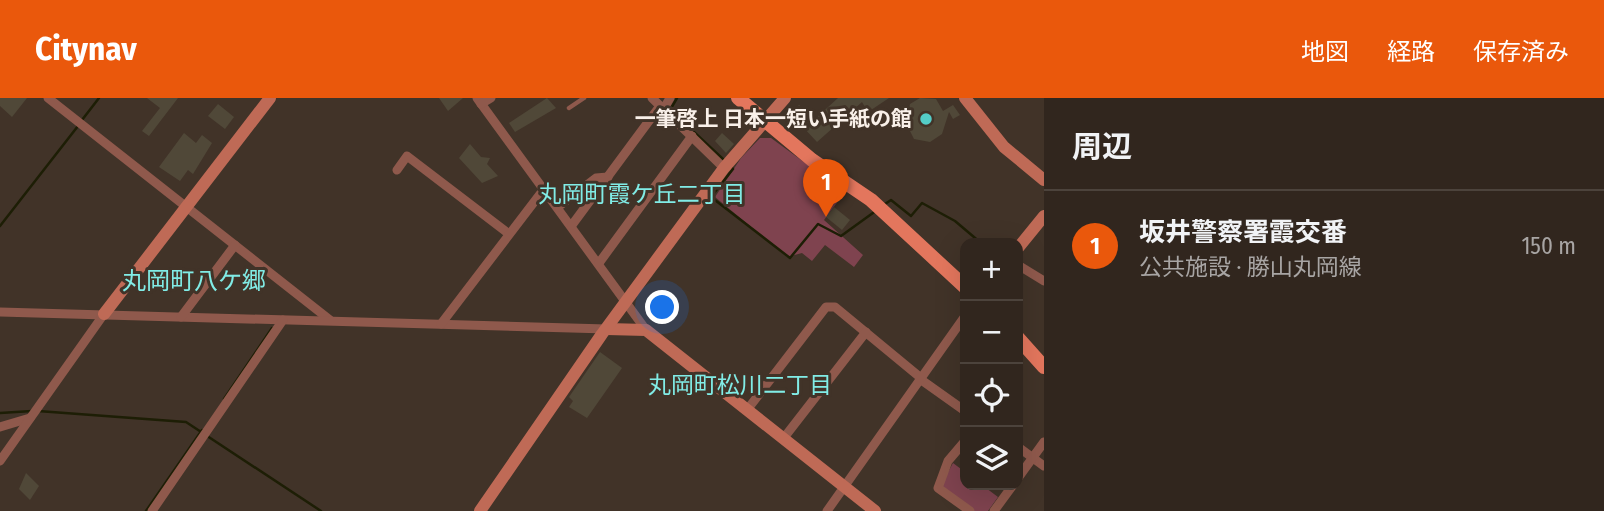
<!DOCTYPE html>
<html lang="ja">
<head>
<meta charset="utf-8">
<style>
  :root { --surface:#31261e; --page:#392e27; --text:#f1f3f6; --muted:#a8a5a4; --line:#4c433c; --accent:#ea580c }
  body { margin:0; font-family:"Fira Sans Condensed","Noto Sans JP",sans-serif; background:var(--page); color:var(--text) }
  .controls { position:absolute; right:21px; bottom:21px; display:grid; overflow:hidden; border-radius:14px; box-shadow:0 7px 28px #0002 }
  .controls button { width:63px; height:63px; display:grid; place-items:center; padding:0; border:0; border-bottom:2px solid var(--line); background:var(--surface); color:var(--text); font:35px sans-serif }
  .you { position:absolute; left:663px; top:210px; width:24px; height:24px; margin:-18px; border:5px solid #fff; border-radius:50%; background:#1a73e8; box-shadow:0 0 0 10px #1a73e833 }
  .badge { display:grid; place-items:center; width:46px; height:46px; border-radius:50%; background:var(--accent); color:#fff; font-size:23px; font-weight:700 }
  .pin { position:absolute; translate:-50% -58px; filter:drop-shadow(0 2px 4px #0008) }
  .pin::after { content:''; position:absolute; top:37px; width:24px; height:21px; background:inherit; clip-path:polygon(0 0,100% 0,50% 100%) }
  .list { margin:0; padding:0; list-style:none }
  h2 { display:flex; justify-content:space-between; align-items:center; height:91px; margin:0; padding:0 28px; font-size:30px }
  h2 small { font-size:23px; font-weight:400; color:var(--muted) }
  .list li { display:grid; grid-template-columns:46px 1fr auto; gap:21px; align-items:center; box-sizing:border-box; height:112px; padding:0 28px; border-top:2px solid var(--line) }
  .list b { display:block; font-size:26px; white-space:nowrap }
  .list p { margin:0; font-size:23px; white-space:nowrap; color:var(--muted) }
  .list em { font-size:23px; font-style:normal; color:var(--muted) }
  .icon { flex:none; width:38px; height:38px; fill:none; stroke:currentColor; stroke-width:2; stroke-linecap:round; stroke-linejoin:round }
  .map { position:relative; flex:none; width:1044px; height:413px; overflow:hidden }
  header { display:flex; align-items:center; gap:42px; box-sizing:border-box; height:98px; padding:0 35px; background:var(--accent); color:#fff }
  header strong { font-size:33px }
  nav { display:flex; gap:38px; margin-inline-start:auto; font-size:24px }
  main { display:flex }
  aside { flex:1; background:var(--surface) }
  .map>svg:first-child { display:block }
  .green { fill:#7f434f }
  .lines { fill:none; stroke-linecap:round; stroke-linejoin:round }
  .stream { stroke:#1d1e05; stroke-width:2.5 }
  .building { fill:#504838 }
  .lane { stroke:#8f594c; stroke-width:4.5 }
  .street { stroke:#8f594c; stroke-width:9 }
  .secondary { stroke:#bf6a56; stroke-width:12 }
  .primary { stroke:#e3765d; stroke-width:14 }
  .poi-dot { fill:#54cdc7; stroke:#413328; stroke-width:2.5 }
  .labels { text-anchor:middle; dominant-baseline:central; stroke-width:6; stroke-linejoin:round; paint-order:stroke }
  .poi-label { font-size:21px; font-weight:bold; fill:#f9f0e9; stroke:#413328; text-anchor:end }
  .neighbourhood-label { font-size:23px; fill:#81ece6; stroke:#413328 }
  .quarter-label { font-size:24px; fill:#81ece6; stroke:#413328 }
</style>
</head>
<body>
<header>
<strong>Citynav</strong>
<nav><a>地図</a><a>経路</a><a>保存済み</a></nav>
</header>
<main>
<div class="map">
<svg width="1044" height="413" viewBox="0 0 1044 413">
  <rect width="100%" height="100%" fill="#413328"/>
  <!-- green -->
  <g class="green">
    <polygon points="760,40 771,40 845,94 824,122 863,157 854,169 825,147 812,163 802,155 787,159 715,99 741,60"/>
    <polygon points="953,365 965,374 965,387 982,387 998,399 988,413 973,413 940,389"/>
  </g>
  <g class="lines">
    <!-- stream -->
    <g class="stream">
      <polyline points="670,12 677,0"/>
      <polyline points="680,21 724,62"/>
      <polyline points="82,22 99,0"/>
      <polyline points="731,69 733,71 711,99 790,160 818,126 841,138 877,112"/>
      <polyline points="885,106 891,102 911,118 922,105 955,123 981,145"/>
      <polyline points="0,128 78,28"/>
      <polyline points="224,301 272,230"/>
      <polyline points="38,313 186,324 321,413"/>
      <polyline points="0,315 32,313"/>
      <polyline points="146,413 202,332"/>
    </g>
  </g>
  <!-- building -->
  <g class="building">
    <polygon points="0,0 27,0 12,19 0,8"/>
    <polygon points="147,0 178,0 149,38 142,33 160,10"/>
    <polygon points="439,0 463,0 448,13"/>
    <polygon points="547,0 556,10 515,34 509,25"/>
    <polygon points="838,0 889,0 868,14 862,4 817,44 803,29 799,33 786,22 799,7 815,21"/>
    <polygon points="920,0 936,1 943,13 953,7 960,17 953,21 949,14 942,36 930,44 914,41 905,23 910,6"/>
    <polygon points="218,6 234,19 225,31 208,18"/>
    <polygon points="184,35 196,45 202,37 212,45 193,76 188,72 180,83 159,69"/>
    <polygon points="722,35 734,46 726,55 715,43"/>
    <polygon points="470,46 481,59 490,60 487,66 498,78 482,85 459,60"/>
    <polygon points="834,109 850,122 842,132 826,119"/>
    <polygon points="600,254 622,270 587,320 569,309 573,303 569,299"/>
    <polygon points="26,375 39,388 30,402 19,391"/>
  </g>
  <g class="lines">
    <!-- lane -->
    <polyline class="lane" points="569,10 584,0"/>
    <!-- street -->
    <g class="street">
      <polyline points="48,0 330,222"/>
      <polyline points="477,0 646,232"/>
      <polyline points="652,0 724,70"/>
      <polyline points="481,6 491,0"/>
      <polyline points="663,12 670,0"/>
      <polyline points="397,72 407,58 509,136"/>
      <polyline points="558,109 596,80 608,79"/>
      <polyline points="572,127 660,8"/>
      <polyline points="599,165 692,38"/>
      <polyline points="1018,167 1044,183"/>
      <polyline points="0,214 607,231"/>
      <polyline points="181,219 235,147"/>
      <polyline points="441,226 544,91"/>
      <polyline points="920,281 965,313"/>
      <polyline points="747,312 826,209 835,209 921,280"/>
      <polyline points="0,329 30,320"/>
      <polyline points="783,341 866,234"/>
      <polyline points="965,343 948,363 938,390 970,413"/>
      <polyline points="1018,349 1044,368"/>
      <polyline points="0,363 104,216"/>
      <polyline points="1018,380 1044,344"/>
      <polyline points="152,413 283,222"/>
      <polyline points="827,413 965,218"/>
      <polyline points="994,413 1013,387"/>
    </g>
    <!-- secondary -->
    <g class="secondary">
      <polyline points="965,0 1004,49 1044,82"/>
      <polyline points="1018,150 1044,118"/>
      <polyline points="104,216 270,0"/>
      <polyline points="607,231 646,232 875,413"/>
      <polyline points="480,413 602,236 724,70 785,0"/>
    </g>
    <!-- primary -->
    <g class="primary">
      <polyline points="738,0 812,62 871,102 965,189"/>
      <polyline points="1018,240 1044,269"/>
    </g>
  </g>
  <!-- markers -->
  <circle class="poi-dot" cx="926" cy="21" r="7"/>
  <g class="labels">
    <!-- poi labels -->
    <g class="poi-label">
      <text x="912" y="21">一筆啓上 日本一短い手紙の館</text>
    </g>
    <!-- neighbourhood labels -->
    <g class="neighbourhood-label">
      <text x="642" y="96">丸岡町霞ケ丘二丁目</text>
      <text x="740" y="287">丸岡町松川二丁目</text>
    </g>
    <!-- quarter labels -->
    <g class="quarter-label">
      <text x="194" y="183">丸岡町八ケ郷</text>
    </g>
  </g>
</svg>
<div class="controls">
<button>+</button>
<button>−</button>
<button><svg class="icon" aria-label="locate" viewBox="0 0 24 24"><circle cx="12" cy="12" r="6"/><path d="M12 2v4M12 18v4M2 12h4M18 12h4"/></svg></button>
<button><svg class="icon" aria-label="layers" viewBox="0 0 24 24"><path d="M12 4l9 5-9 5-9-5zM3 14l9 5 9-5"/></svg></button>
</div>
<div class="you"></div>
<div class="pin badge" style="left:826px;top:119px">1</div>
</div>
<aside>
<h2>周辺<small></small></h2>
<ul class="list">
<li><span class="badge">1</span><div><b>坂井警察署霞交番</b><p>公共施設 · 勝山丸岡線</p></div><em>150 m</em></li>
</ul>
</aside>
</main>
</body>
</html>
